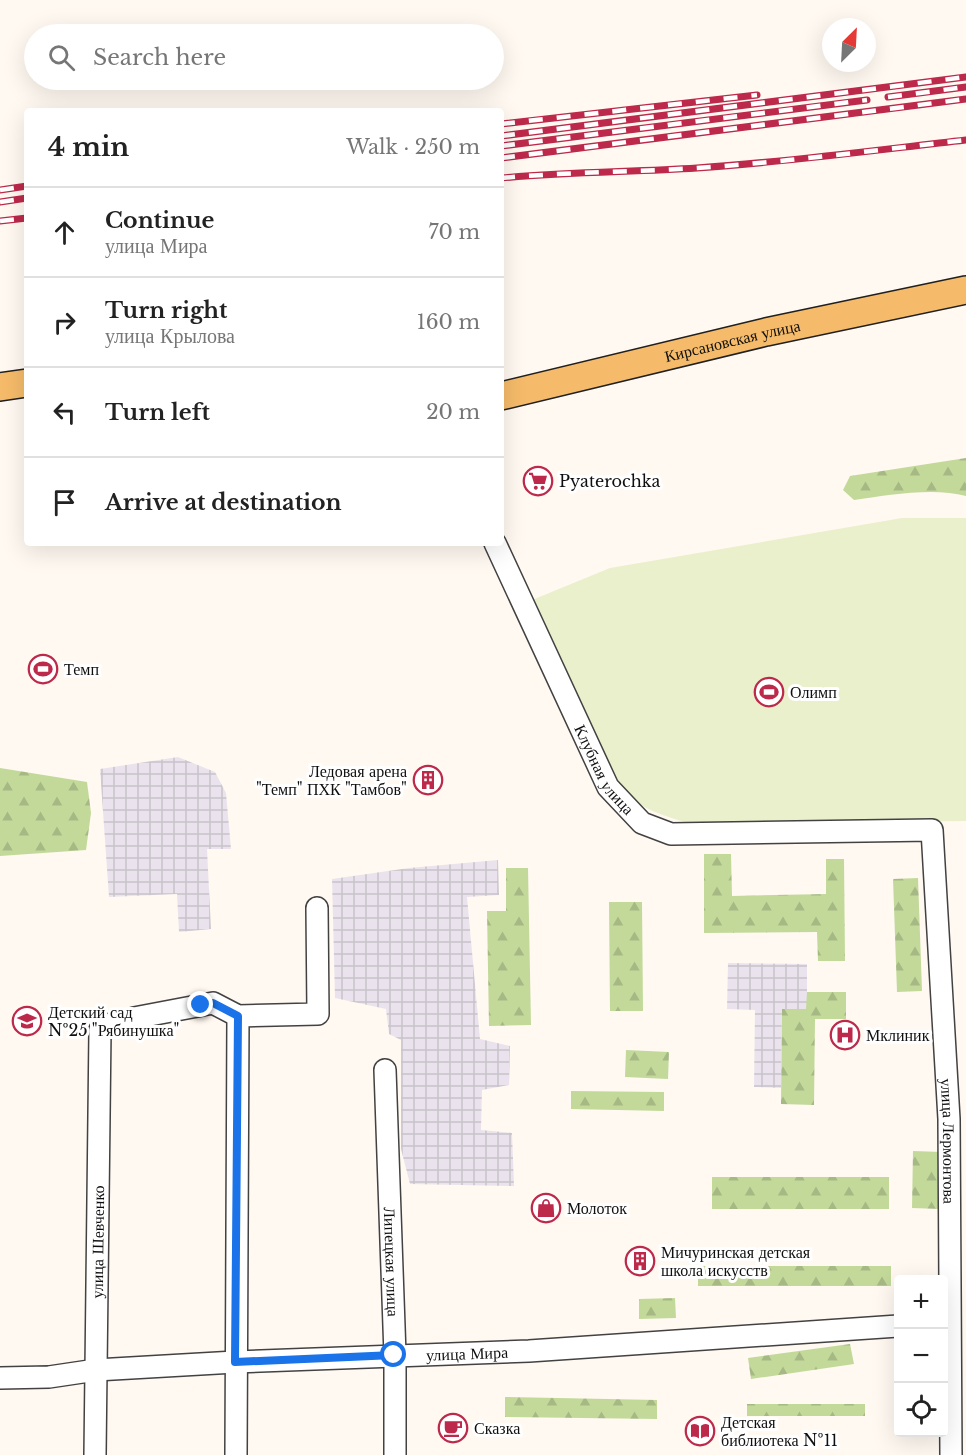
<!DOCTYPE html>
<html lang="en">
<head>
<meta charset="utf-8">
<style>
  :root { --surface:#fff; --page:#f6f6f6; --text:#222; --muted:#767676; --line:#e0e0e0 }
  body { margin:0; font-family:"Libre Baskerville",serif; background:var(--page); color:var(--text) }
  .controls { position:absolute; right:18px; bottom:18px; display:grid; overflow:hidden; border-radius:6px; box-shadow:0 6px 24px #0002 }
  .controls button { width:54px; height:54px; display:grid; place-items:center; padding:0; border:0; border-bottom:2px solid var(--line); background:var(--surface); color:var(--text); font:30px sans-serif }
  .compass { position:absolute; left:822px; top:18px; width:54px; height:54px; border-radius:50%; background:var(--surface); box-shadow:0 6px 24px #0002; rotate:24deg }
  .stop { position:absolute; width:18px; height:18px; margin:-14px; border:4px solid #1a73e8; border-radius:50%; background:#fff }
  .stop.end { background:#1a73e8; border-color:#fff; box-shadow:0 2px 6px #0008 }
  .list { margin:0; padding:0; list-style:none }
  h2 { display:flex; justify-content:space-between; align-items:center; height:78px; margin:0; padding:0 24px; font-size:26px }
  h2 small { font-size:20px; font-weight:400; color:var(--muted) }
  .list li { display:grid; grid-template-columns:39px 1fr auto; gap:18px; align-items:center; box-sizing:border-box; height:90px; padding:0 24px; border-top:2px solid var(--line) }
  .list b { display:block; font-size:22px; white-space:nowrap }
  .list p { margin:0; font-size:20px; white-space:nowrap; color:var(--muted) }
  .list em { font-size:20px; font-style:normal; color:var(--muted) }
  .icon { flex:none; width:33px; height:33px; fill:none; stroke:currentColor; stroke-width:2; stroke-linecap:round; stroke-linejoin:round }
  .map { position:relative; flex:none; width:966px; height:1455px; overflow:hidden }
  .search { position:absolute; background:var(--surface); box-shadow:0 6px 24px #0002; left:24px; top:24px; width:480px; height:66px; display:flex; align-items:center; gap:15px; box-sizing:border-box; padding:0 21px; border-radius:33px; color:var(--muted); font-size:22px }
  .panel { position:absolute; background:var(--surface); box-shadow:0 6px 24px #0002; left:24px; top:108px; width:480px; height:438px; border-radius:6px }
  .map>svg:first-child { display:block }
  .industrial { fill:url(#industrial-grid) }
  .forest { fill:url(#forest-firs) }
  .pitch { fill:#eaf0cc }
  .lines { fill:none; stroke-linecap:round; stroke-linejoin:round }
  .minor-casing { stroke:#424242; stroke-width:24 }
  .major-casing { stroke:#202020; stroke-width:30 }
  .minor { stroke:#fff; stroke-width:21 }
  .major { stroke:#f5bb6a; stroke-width:27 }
  .rail-casing { stroke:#bc294a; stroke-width:7 }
  .rail { stroke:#fff; stroke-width:4.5; stroke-dasharray:14; stroke-linecap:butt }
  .route { stroke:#1a73e8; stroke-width:8 }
  .labels { text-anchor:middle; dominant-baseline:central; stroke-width:6; stroke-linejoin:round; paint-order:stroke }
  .street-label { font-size:16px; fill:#0f0f0f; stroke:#fff }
  .poi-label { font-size:16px; fill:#0f0f0f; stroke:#fff; text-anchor:start }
</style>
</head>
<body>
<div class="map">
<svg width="966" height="1455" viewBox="0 0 966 1455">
  <defs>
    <pattern id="industrial-grid" width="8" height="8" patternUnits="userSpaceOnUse" patternTransform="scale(1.5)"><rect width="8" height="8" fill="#eae3ed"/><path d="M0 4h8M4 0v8" fill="none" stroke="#c8c2ca"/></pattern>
    <pattern id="forest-firs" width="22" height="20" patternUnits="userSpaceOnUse" patternTransform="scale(1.5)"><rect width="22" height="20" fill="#c2d99a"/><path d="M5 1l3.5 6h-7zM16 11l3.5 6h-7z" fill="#a6b984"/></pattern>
  </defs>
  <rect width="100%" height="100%" fill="#fff9f1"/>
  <!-- industrial -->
  <g class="industrial">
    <polygon points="178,757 215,772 226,793 231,849 207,849 211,929 179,932 177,894 109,897 100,769"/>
    <polygon points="498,860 499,895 467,897 480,1039 510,1046 509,1085 482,1090 481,1130 512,1133 514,1186 410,1184 401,1149 401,1040 389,1034 386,1009 335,998 332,879 409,868"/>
    <polygon points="728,963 807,964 807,1009 782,1009 781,1088 754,1087 755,1010 727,1009"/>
  </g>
  <!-- forest -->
  <g class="forest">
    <path d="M966,458v38c-32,-9 -79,-1 -112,4l-11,-10 7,-14z"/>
    <polygon points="0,768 87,782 91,813 86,850 0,856"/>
    <polygon points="704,854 731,854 732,896 826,894 826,859 844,859 845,961 818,961 817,932 704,933"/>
    <polygon points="506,868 528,868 531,1025 489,1026 487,911 506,911"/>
    <polygon points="918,878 922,991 897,992 893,879"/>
    <polygon points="609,902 642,902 643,1011 610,1011"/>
    <polygon points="807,992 846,992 846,1019 815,1019 814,1105 781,1104 782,1009 806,1009"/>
    <polygon points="626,1050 669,1052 668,1079 625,1077"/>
    <polygon points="571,1091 664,1092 664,1111 571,1109"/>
    <polygon points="913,1151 942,1152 940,1209 912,1208"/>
    <rect x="712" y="1177" width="177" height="32"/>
    <rect x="698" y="1266" width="193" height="20"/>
    <polygon points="675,1298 676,1318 639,1319 639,1299"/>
    <polygon points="850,1344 854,1364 751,1379 748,1358"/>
    <polygon points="505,1397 657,1400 657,1419 505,1417"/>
    <rect x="747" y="1404" width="118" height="12"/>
  </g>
  <!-- pitch -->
  <path class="pitch" d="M902,518h64v303l-274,3c-35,-10 -51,-15 -78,-40l-82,-184 78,-32z"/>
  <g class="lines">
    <!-- minor casing -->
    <g class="minor-casing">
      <g id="minor">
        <path id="s1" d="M495,543l113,244 34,36 29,11 261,-4 17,289 2,336"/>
        <path id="s2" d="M385,1070l10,285v100"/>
        <path id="s3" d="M0,1378l49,-1 47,-7 139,-8 294,-11 369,-25"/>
        <path id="s4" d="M95,1455l5,-425 11,-6 23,-6 79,-15 25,13 80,-2 -1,-106"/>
        <polyline points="236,1455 238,1016"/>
      </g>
    </g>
    <!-- major casing -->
    <g class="major-casing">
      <g id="major">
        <polyline points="0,387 27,383"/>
        <path id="s5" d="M501,396l265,-64 200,-42"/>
      </g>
    </g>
    <!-- minor -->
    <use href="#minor" class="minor"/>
    <!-- major -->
    <use href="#major" class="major"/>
    <!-- rail casing -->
    <g class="rail-casing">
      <g id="rail">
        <polyline points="888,97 966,87"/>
        <polyline points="501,124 757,95"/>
        <polyline points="501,136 966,77"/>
        <polyline points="501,146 867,100"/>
        <polyline points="501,158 966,99"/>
        <path d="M501,178c66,-6 131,-6 196,-10 90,-6 180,-18 269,-28"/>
        <polyline points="0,190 27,186"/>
        <polyline points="0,202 27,198"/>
        <polyline points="0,221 27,218"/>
      </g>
    </g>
    <!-- rail -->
    <use href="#rail" class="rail"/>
  </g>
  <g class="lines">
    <!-- route -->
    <polyline class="route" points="201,1005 213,1003 238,1016 235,1362 394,1355"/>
  </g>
  <!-- icons -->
  <defs>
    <g id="supermarket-ring" transform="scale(1.5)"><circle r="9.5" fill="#fff" stroke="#bc294a" stroke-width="1.5"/><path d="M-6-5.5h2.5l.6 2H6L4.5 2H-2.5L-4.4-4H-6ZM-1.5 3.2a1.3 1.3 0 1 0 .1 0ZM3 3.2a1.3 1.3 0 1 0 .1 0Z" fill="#bc294a"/></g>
    <g id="stadium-ring" transform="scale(1.5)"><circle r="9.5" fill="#fff" stroke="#bc294a" stroke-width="1.5"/><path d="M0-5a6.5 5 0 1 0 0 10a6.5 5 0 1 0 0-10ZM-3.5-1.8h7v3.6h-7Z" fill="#bc294a"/></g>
    <g id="building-ring" transform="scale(1.5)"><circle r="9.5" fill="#fff" stroke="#bc294a" stroke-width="1.5"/><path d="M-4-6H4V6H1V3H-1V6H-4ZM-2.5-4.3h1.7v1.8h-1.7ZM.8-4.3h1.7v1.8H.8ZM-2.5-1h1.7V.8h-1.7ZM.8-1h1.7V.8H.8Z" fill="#bc294a"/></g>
    <g id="school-ring" transform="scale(1.5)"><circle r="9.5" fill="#fff" stroke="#bc294a" stroke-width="1.5"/><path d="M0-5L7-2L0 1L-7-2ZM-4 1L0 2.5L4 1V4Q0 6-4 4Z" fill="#bc294a"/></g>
    <g id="hospital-ring" transform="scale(1.5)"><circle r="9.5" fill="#fff" stroke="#bc294a" stroke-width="1.5"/><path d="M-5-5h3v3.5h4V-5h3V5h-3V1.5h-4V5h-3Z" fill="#bc294a"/></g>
    <g id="shop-ring" transform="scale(1.5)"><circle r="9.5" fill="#fff" stroke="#bc294a" stroke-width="1.5"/><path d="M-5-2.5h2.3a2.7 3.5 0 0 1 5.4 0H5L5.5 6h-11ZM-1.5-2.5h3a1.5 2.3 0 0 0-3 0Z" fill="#bc294a"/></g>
    <g id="cafe-ring" transform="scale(1.5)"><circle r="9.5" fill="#fff" stroke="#bc294a" stroke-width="1.5"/><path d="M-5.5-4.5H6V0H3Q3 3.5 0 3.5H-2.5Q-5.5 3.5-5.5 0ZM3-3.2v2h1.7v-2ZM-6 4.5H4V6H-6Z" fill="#bc294a"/></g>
    <g id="library-ring" transform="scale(1.5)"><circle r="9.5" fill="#fff" stroke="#bc294a" stroke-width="1.5"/><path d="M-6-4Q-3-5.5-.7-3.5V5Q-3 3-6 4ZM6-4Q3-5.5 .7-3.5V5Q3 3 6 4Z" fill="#bc294a"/></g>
  </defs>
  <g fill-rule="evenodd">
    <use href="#supermarket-ring" x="538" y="481"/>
    <use href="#stadium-ring" x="43" y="669"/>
    <use href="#stadium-ring" x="769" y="692"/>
    <use href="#building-ring" x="428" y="780"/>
    <use href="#school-ring" x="27" y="1021"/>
    <use href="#hospital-ring" x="845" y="1035"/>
    <use href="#shop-ring" x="546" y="1208"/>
    <use href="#building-ring" x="640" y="1261"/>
    <use href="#cafe-ring" x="453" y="1428"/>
    <use href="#library-ring" x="700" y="1431"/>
  </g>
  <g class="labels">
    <!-- street labels -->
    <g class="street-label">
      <text stroke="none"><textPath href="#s5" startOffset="238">Кирсановская улица</textPath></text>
      <text stroke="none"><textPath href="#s1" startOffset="252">Клубная улица</textPath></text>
      <text stroke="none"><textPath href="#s1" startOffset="922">улица Лермонтова</textPath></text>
      <text stroke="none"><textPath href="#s4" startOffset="213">улица Шевченко</textPath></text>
      <text stroke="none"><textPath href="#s2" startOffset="192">Липецкая улица</textPath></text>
      <text stroke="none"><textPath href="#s3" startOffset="468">улица Мира</textPath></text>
    </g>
    <!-- poi labels -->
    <g class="poi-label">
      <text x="559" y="481">Pyaterochka</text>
      <text x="64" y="669">Темп</text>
      <text x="790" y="692">Олимп</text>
      <text x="407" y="771" text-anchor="end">Ледовая арена<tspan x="407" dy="18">"Темп" ПХК "Тамбов"</tspan></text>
      <text x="48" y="1012">Детский сад<tspan x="48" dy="18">№25 "Рябинушка"</tspan></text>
      <text x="866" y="1035">Мклиник</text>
      <text x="567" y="1208">Молоток</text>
      <text x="661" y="1252">Мичуринская детская<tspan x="661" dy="18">школа искусств</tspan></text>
      <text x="721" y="1422">Детская<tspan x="721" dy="18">библиотека №11</tspan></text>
      <text x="474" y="1428">Сказка</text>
    </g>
  </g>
</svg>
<div class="controls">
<button>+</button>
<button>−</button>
<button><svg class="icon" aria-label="locate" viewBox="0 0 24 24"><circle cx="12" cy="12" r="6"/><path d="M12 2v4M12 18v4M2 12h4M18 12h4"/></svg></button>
</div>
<svg class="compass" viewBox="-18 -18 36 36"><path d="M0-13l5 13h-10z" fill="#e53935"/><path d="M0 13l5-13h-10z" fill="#767676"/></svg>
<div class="stop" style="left:394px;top:1355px"></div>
<div class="stop end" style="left:201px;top:1005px"></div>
<div class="search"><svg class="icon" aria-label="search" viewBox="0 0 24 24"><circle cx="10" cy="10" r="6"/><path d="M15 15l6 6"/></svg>Search here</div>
<section class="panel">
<h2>4 min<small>Walk · 250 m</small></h2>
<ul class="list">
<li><svg class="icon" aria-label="ahead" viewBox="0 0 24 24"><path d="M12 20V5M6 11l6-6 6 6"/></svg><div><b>Continue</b><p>улица Мира</p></div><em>70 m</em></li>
<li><svg class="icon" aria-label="right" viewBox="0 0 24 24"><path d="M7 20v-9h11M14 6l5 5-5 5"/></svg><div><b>Turn right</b><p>улица Крылова</p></div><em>160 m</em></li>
<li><svg class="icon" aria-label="left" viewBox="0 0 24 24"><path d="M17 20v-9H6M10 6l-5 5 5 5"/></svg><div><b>Turn left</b></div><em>20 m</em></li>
<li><svg class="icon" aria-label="arrive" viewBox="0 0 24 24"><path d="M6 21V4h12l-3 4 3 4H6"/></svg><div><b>Arrive at destination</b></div></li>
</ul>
</section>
</div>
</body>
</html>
